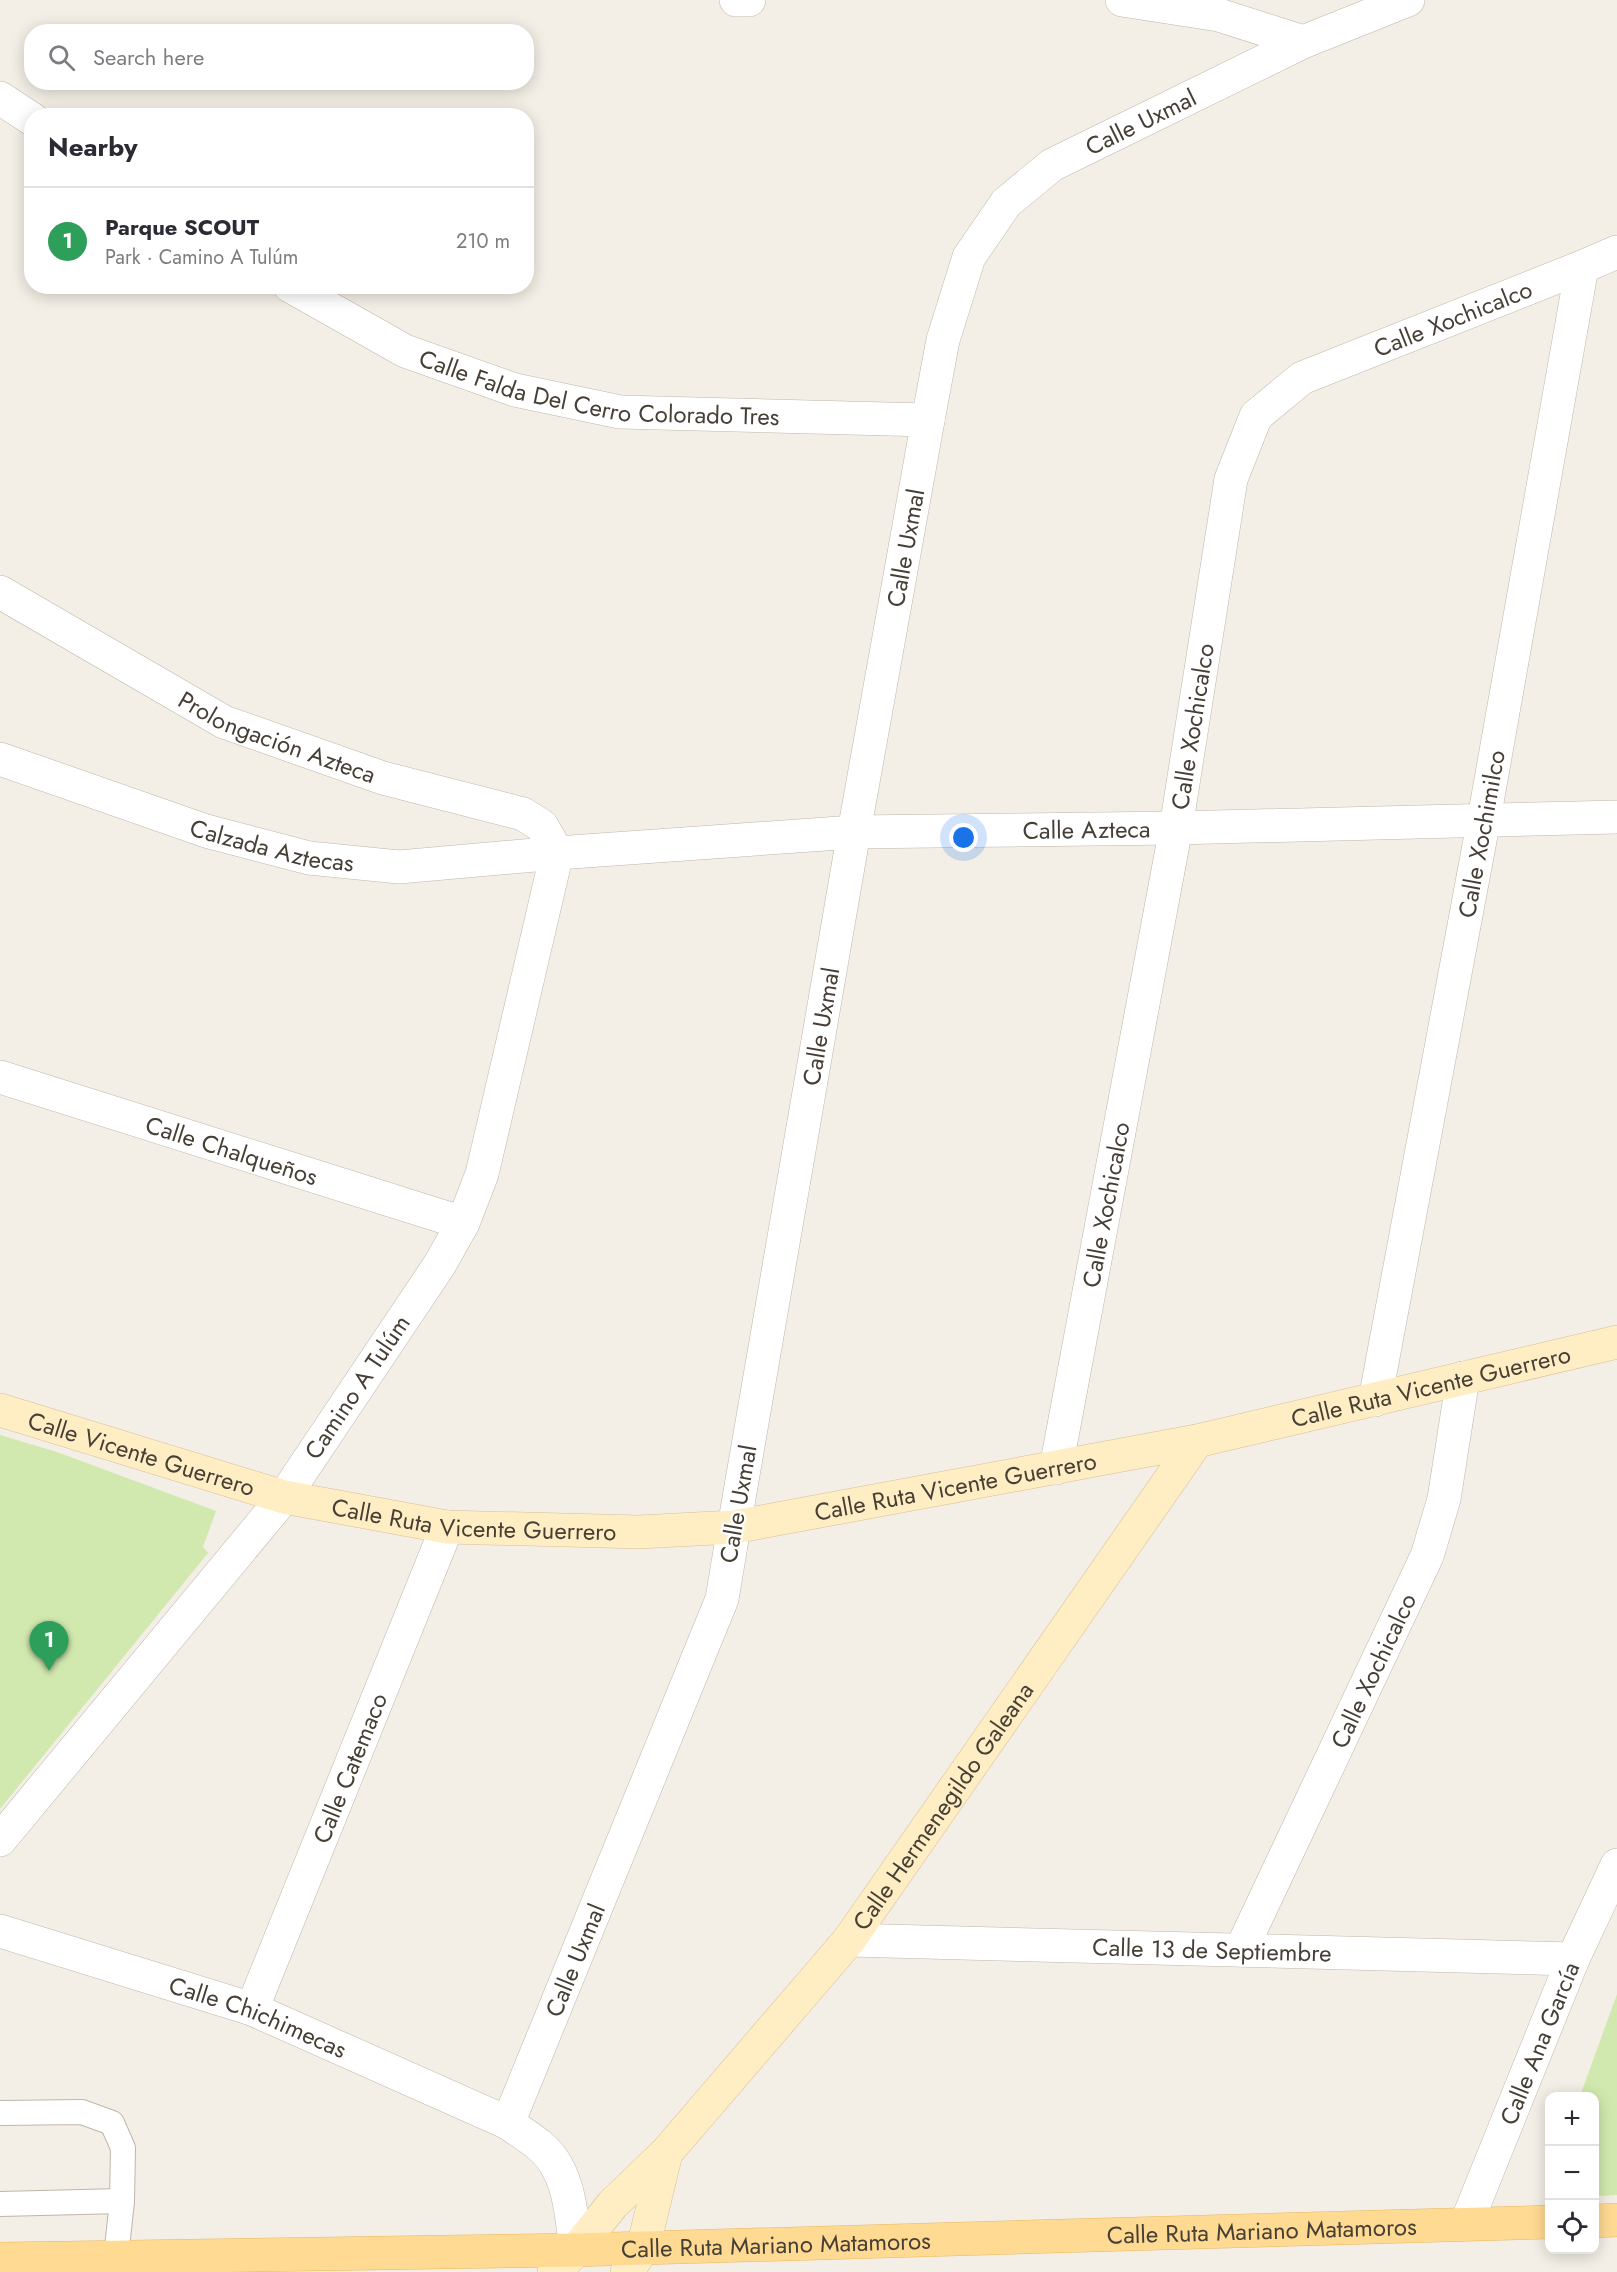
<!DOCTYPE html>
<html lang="en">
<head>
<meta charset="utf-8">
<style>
  :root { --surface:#fff; --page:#f2f2f3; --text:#2b2b33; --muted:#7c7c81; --line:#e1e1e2; --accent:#fe2913 }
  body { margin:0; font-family:Jost,sans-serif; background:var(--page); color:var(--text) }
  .controls { position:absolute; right:18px; bottom:18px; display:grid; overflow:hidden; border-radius:12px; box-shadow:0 3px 15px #0003 }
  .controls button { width:54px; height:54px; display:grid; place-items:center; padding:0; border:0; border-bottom:2px solid var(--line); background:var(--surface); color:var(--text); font:30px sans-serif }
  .you { position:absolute; left:964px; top:838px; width:21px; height:21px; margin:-15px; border:4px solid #fff; border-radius:50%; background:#1a73e8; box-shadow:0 0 0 9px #1a73e833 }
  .badge { display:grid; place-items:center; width:39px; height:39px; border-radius:50%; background:var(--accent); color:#fff; font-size:20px; font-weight:700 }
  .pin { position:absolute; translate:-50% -50px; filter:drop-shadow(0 2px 3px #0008) }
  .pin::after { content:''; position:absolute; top:32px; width:21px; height:18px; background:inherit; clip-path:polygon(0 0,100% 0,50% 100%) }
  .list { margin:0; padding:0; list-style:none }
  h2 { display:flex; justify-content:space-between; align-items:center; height:78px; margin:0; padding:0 24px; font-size:26px }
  h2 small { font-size:20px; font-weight:400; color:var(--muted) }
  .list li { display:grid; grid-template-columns:39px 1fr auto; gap:18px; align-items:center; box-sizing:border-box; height:108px; padding:0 24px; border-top:2px solid var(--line) }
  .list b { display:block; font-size:22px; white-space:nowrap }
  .list p { margin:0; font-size:20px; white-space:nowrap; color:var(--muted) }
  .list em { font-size:20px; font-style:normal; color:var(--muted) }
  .icon { flex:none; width:33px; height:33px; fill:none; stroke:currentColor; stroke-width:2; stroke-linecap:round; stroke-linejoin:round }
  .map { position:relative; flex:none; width:1617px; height:2272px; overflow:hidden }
  .search { position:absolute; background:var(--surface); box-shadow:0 3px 15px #0003; left:24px; top:24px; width:510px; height:66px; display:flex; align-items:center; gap:15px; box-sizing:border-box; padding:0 21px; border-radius:24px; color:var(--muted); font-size:22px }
  .panel { position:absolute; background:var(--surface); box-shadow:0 3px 15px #0003; left:24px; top:108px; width:510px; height:186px; border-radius:24px }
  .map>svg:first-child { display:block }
  .green { fill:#d1e9ae }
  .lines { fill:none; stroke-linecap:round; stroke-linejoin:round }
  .service-casing { stroke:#bfb6a8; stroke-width:26 }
  .minor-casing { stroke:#bfb6a8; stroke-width:34 }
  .tertiary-casing { stroke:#bfb6a8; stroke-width:34 }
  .secondary-casing { stroke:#d5c095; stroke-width:34 }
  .primary-casing { stroke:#e6b762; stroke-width:34 }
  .service { stroke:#fff; stroke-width:24 }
  .minor { stroke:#fff; stroke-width:33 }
  .tertiary { stroke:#fff; stroke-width:33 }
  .secondary { stroke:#ffedc4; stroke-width:33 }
  .primary { stroke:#ffda93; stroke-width:33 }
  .labels { text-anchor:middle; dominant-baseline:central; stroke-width:4.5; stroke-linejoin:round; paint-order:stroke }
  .street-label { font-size:24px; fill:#463f35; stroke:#fff }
</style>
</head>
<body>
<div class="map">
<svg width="1617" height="2272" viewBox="0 0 1617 2272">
  <rect width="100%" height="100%" fill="#f3efe6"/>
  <!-- green -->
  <g class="green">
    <polygon points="0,1435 57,1452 216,1511 203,1547 208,1553 0,1809"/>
    <polygon points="1617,1994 1617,2195 1601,2196 1595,2194 1594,2096 1580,2096"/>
  </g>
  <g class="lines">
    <!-- service casing -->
    <g class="service-casing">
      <g id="service">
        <polyline points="0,2113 82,2112 112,2123 123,2148 122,2201 116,2257"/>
        <polyline points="0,2204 122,2201"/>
      </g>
    </g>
    <!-- minor casing -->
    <g class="minor-casing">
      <g id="minor">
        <polyline points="736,0 749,0"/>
        <polyline points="1122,0 1219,15 1303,42 1408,0"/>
        <polyline points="0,98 32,119"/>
        <path id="s1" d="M290,286l115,65 110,39 105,22 308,8"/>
        <path id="s2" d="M0,592l224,130 159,56 140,36 19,12 15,27 -75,321 -19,49 -23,41 -156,233"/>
        <path id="s3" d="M0,1077l463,146"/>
        <path id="s4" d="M1375,1400l109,-581 98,-552"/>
        <path id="s5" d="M1056,1468l120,-640 55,-349 25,-63 46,-38 280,-111 35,-15"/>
        <path id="s6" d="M0,1931l252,78 256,114c10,7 21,14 31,22 31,25 32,68 37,105"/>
        <path id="s7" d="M849,1940l724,19"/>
        <path id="s8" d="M1241,1950l186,-394 17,-57 19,-121"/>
        <path id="s9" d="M252,2009l195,-482"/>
        <path id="s10" d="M508,2123l214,-524 12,-72"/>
        <path id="s11" d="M1466,2224l107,-265 44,-94"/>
      </g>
    </g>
    <!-- tertiary casing -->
    <g class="tertiary-casing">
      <g id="tertiary">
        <path id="s12" d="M0,759l206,72 103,27 90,9 158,-14 297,-21 322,-4 441,-11"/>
        <path id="s13" d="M734,1527l120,-695 74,-412 15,-80 26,-83 37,-54 46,-38 251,-123"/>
        <polyline points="0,1840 284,1497"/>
      </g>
    </g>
    <!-- secondary casing -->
    <g class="secondary-casing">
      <g id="secondary">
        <path id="s14" d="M0,1410l284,87 163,30 192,5 95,-5 463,-86 420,-99"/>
        <path id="s15" d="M554,2272l22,-22 37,-46 53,-51 183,-213 348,-499"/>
        <polyline points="627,2272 643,2248 666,2153"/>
      </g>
    </g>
    <!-- primary casing -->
    <g class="primary-casing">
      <g id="primary">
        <polyline points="1594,2221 1617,2220"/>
        <path id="s16" d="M0,2259l576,-9 974,-28"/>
      </g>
    </g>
    <!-- service -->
    <use href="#service" class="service"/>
    <!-- minor -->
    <use href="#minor" class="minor"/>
    <!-- tertiary -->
    <use href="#tertiary" class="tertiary"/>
    <!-- secondary -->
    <use href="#secondary" class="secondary"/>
    <!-- primary -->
    <use href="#primary" class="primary"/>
  </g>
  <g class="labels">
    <!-- street labels -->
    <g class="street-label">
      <text stroke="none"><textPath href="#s13" startOffset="1516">Calle Uxmal</textPath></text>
      <text stroke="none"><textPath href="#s5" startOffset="1294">Calle Xochicalco</textPath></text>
      <text stroke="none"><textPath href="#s1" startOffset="332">Calle Falda Del Cerro Colorado Tres</textPath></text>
      <text stroke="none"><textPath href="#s13" startOffset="994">Calle Uxmal</textPath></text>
      <text stroke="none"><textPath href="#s5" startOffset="754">Calle Xochicalco</textPath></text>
      <text stroke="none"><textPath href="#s2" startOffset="314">Prolongación Azteca</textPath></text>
      <text stroke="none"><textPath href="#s12" startOffset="1104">Calle Azteca</textPath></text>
      <text stroke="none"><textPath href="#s4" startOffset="576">Calle Xochimilco</textPath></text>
      <text stroke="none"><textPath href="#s12" startOffset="286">Calzada Aztecas</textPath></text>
      <text stroke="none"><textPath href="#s13" startOffset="508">Calle Uxmal</textPath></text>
      <text stroke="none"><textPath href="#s3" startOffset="243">Calle Chalqueños</textPath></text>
      <text stroke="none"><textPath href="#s5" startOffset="268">Calle Xochicalco</textPath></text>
      <text stroke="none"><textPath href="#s14" startOffset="1461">Calle Ruta Vicente Guerrero</textPath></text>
      <text transform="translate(357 1387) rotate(-56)">Camino A Tulúm</text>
      <text stroke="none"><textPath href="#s14" startOffset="148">Calle Vicente Guerrero</textPath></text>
      <text stroke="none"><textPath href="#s14" startOffset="975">Calle Ruta Vicente Guerrero</textPath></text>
      <text transform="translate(738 1504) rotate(-80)">Calle Uxmal</text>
      <text stroke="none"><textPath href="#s14" startOffset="489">Calle Ruta Vicente Guerrero</textPath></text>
      <text stroke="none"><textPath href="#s8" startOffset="309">Calle Xochicalco</textPath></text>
      <text stroke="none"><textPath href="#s9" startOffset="260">Calle Catemaco</textPath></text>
      <text stroke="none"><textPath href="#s15" startOffset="608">Calle Hermenegildo Galeana</textPath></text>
      <text stroke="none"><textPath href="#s7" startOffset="363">Calle 13 de Septiembre</textPath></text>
      <text stroke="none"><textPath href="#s10" startOffset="176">Calle Uxmal</textPath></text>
      <text stroke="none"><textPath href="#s6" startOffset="272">Calle Chichimecas</textPath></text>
      <text stroke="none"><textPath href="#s11" startOffset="195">Calle Ana García</textPath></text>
      <text stroke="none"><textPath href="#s16" startOffset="1262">Calle Ruta Mariano Matamoros</textPath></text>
      <text stroke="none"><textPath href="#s16" startOffset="776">Calle Ruta Mariano Matamoros</textPath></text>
    </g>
  </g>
</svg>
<div class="controls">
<button>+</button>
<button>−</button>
<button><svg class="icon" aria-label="locate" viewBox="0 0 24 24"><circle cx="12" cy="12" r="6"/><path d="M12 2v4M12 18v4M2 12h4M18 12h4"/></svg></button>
</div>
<div class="you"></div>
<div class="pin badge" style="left:49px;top:1671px;background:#2e9e5b">1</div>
<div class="search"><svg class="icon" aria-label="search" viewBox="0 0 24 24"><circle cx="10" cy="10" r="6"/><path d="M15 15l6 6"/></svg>Search here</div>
<section class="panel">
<h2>Nearby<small></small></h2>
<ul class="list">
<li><span class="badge" style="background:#2e9e5b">1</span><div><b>Parque SCOUT</b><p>Park · Camino A Tulúm</p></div><em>210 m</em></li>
</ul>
</section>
</div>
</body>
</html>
